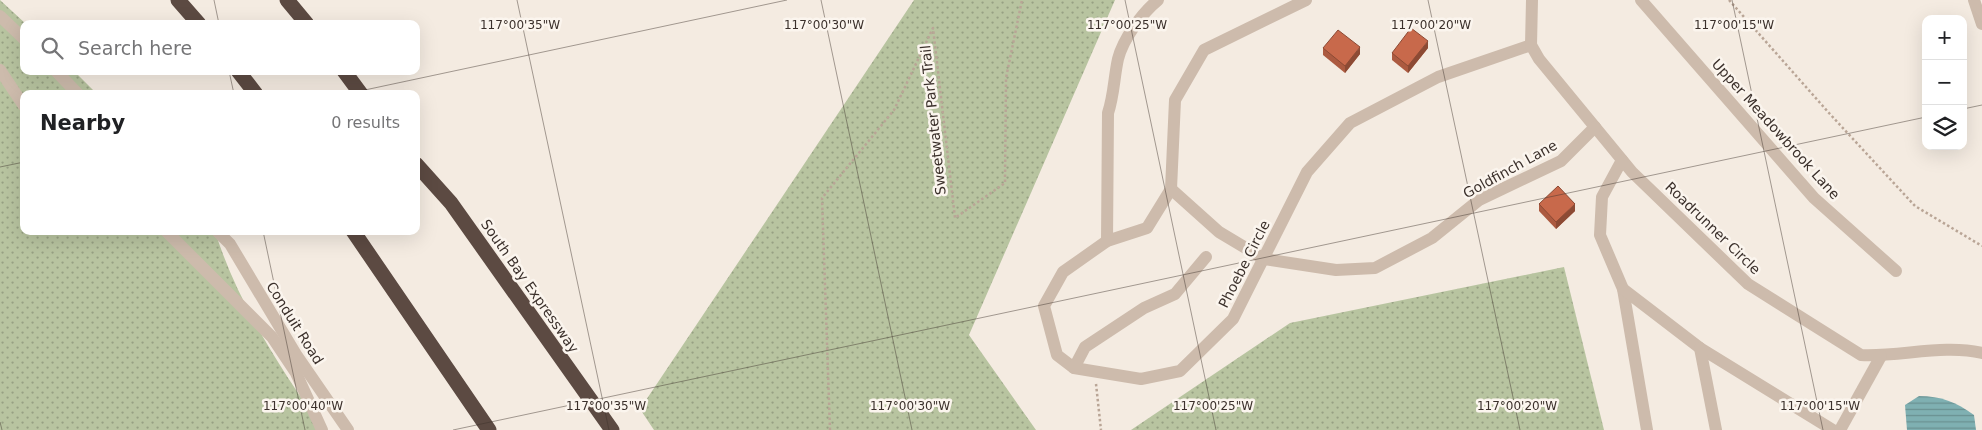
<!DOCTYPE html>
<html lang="en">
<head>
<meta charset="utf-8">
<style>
  :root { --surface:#fff; --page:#f6f6f6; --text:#202124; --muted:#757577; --line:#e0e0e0 }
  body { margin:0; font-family:"DejaVu Sans",sans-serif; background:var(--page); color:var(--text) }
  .controls { position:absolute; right:15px; top:15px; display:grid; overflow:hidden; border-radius:10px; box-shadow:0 5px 20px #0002 }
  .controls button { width:45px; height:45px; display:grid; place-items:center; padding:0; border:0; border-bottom:1px solid var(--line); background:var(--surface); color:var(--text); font:25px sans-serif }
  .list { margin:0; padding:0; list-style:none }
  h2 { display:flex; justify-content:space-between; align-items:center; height:65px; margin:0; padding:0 20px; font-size:21px }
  h2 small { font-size:16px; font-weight:400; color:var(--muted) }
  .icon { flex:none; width:28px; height:28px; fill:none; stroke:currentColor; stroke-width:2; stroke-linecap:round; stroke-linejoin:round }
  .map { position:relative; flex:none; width:1982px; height:430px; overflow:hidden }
  .search { position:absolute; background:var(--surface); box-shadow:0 5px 20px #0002; left:20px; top:20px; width:400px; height:55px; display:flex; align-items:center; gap:12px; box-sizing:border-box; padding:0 18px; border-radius:10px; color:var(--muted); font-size:19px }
  .panel { position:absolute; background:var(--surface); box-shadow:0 5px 20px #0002; left:20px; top:90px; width:400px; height:145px; border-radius:10px }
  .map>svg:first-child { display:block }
  .grass { fill:url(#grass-dots) }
  .water { fill:url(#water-rules) }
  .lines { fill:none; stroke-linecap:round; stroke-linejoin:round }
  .path { stroke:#b9a596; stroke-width:2.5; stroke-dasharray:2.5 2.5; stroke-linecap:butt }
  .minor { stroke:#cdbbac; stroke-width:12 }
  .highway { stroke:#5c4a42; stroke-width:15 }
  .wall { fill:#ac5a40 }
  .shaded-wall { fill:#8c4a34 }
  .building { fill:#c8694b; stroke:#8c4a34 }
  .ticks { fill:none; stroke:#3b302b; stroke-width:1; stroke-opacity:0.45 }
  .labels { text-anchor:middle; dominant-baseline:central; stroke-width:5; stroke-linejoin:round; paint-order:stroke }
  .street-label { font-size:14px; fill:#3b302b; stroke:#fbf5ee }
  .ticks-label { font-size:12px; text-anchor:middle; fill:#3b302b; stroke:#fbf5ee; stroke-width:5; stroke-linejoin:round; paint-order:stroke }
</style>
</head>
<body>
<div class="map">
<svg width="1982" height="430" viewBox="0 0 1982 430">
  <defs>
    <pattern id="grass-dots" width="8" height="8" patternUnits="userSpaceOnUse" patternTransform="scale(1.25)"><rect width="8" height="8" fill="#b8c4a0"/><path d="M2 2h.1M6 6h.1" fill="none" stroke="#97a083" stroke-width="1.8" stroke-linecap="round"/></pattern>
    <pattern id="water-rules" width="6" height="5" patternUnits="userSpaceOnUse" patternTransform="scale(1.25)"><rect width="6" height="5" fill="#7fb0b2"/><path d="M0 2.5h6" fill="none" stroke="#699091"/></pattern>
  </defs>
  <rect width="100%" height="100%" fill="#f4ebe1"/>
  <!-- grass -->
  <g class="grass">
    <path d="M0,0l26,24h-2v47h50l23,23h-73v137h191c21,69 67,141 109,199h-324z"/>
    <polygon points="914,0 1115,0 969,335 1036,430 654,430 640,409"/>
    <polygon points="1564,267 1604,430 1131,430 1290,323"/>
  </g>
  <!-- water -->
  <path class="water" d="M1919,396c22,0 37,6 55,19l2,15h-69l-2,-25z"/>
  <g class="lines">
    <!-- path -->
    <g class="path">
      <polyline points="1729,0 1829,113 1915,206 1982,246"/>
      <polyline points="1096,384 1101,430"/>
      <polyline points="830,430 822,198 894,110 933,28 955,218 1005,183 1006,78 1022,0"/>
    </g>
    <!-- minor -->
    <g class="minor">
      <polyline points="1306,0 1204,50 1175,100 1171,189 1147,228 1107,241 1063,272 1044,306 1057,355 1074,368 1141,379 1180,371 1233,319 1307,172 1350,123 1438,77 1531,45"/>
      <path d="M1532,0l-1,45 8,14 93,113 116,112 113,71c39,2 83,-11 121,-2"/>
      <polyline points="1641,0 1814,198 1896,271"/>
      <polyline points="1974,0 1982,24"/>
      <polyline points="0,16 24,39"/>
      <polyline points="0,70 24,106"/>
      <polyline points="56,71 78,94"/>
      <polyline points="1622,160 1602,197 1600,235 1623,289 1647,430"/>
      <polyline points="1171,189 1219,232 1264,259 1336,270 1375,268 1432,238 1479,200 1561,161 1595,127"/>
      <polyline points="166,231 272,337 296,373 322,430"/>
      <polyline points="217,231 230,244 297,356 348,430"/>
      <path d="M1107,241l1,-128c6,-18 6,-36 10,-54 5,-20 24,-46 40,-59"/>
      <polyline points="1623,289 1700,348 1833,430"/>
      <polyline points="1700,348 1716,430"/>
      <polyline points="1074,368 1085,347 1144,308 1175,294 1206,257"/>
      <polyline points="1840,430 1881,356"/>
    </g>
    <!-- highway -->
    <g class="highway">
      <polyline points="178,0 199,24"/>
      <polyline points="287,0 307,24"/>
      <polyline points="238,71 256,94"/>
      <polyline points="344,71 361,94"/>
      <polyline points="416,164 451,203 612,430"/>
      <polyline points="353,231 489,430"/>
    </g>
  </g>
  <!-- wall -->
  <g class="wall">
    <polygon points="1323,48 1360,54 1345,73 1323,55"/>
    <polygon points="1428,48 1408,73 1392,60 1392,53"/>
    <polygon points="1539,204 1575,211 1556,229 1539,211"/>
  </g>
  <!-- shaded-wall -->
  <g class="shaded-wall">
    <polygon points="1428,41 1428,48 1408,73 1408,66"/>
    <polygon points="1360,47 1360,54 1345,73 1345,66"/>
    <polygon points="1575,204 1575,211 1556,229 1556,222"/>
  </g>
  <!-- building -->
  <g class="building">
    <polygon points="1411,28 1428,41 1408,66 1392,53"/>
    <polygon points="1338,30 1360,47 1345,66 1323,48"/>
    <polygon points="1558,186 1575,204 1556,222 1539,204"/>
  </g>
  <!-- ticks -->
  <path class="ticks" d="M214,0l5,24M517,0l92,430M821,0l91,430M1125,0l91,430M1428,0l92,430M1732,0l91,430M229,71l5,23M346,94l441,-94M1963,109l19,-4M0,167l24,-5M263,231l42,199M0,422l2,8M453,430l1473,-313"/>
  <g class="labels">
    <!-- street labels -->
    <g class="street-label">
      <text transform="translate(933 120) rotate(-96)">Sweetwater Park Trail</text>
      <text transform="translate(1776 129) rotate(48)">Upper Meadowbrook Lane</text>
      <text transform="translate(1510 169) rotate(-29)">Goldfinch Lane</text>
      <text transform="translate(1713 228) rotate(44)">Roadrunner Circle</text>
      <text transform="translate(1244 264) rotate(-63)">Phoebe Circle</text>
      <text transform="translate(530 286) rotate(55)">South Bay Expressway</text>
      <text transform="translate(295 323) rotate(58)">Conduit Road</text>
    </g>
  </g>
  <g class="ticks-label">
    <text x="520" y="29">117°00'35"W</text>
    <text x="824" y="29">117°00'30"W</text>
    <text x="1127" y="29">117°00'25"W</text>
    <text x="1431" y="29">117°00'20"W</text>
    <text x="1734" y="29">117°00'15"W</text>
    <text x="303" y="410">117°00'40"W</text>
    <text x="606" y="410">117°00'35"W</text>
    <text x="910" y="410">117°00'30"W</text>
    <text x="1213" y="410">117°00'25"W</text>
    <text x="1517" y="410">117°00'20"W</text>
    <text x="1820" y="410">117°00'15"W</text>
  </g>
</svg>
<div class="controls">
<button>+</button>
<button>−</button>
<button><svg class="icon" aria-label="layers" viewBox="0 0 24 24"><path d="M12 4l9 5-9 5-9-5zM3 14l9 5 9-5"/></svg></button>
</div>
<div class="search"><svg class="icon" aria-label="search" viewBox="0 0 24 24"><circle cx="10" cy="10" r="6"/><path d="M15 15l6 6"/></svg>Search here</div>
<section class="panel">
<h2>Nearby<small>0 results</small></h2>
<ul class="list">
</ul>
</section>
</div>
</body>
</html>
